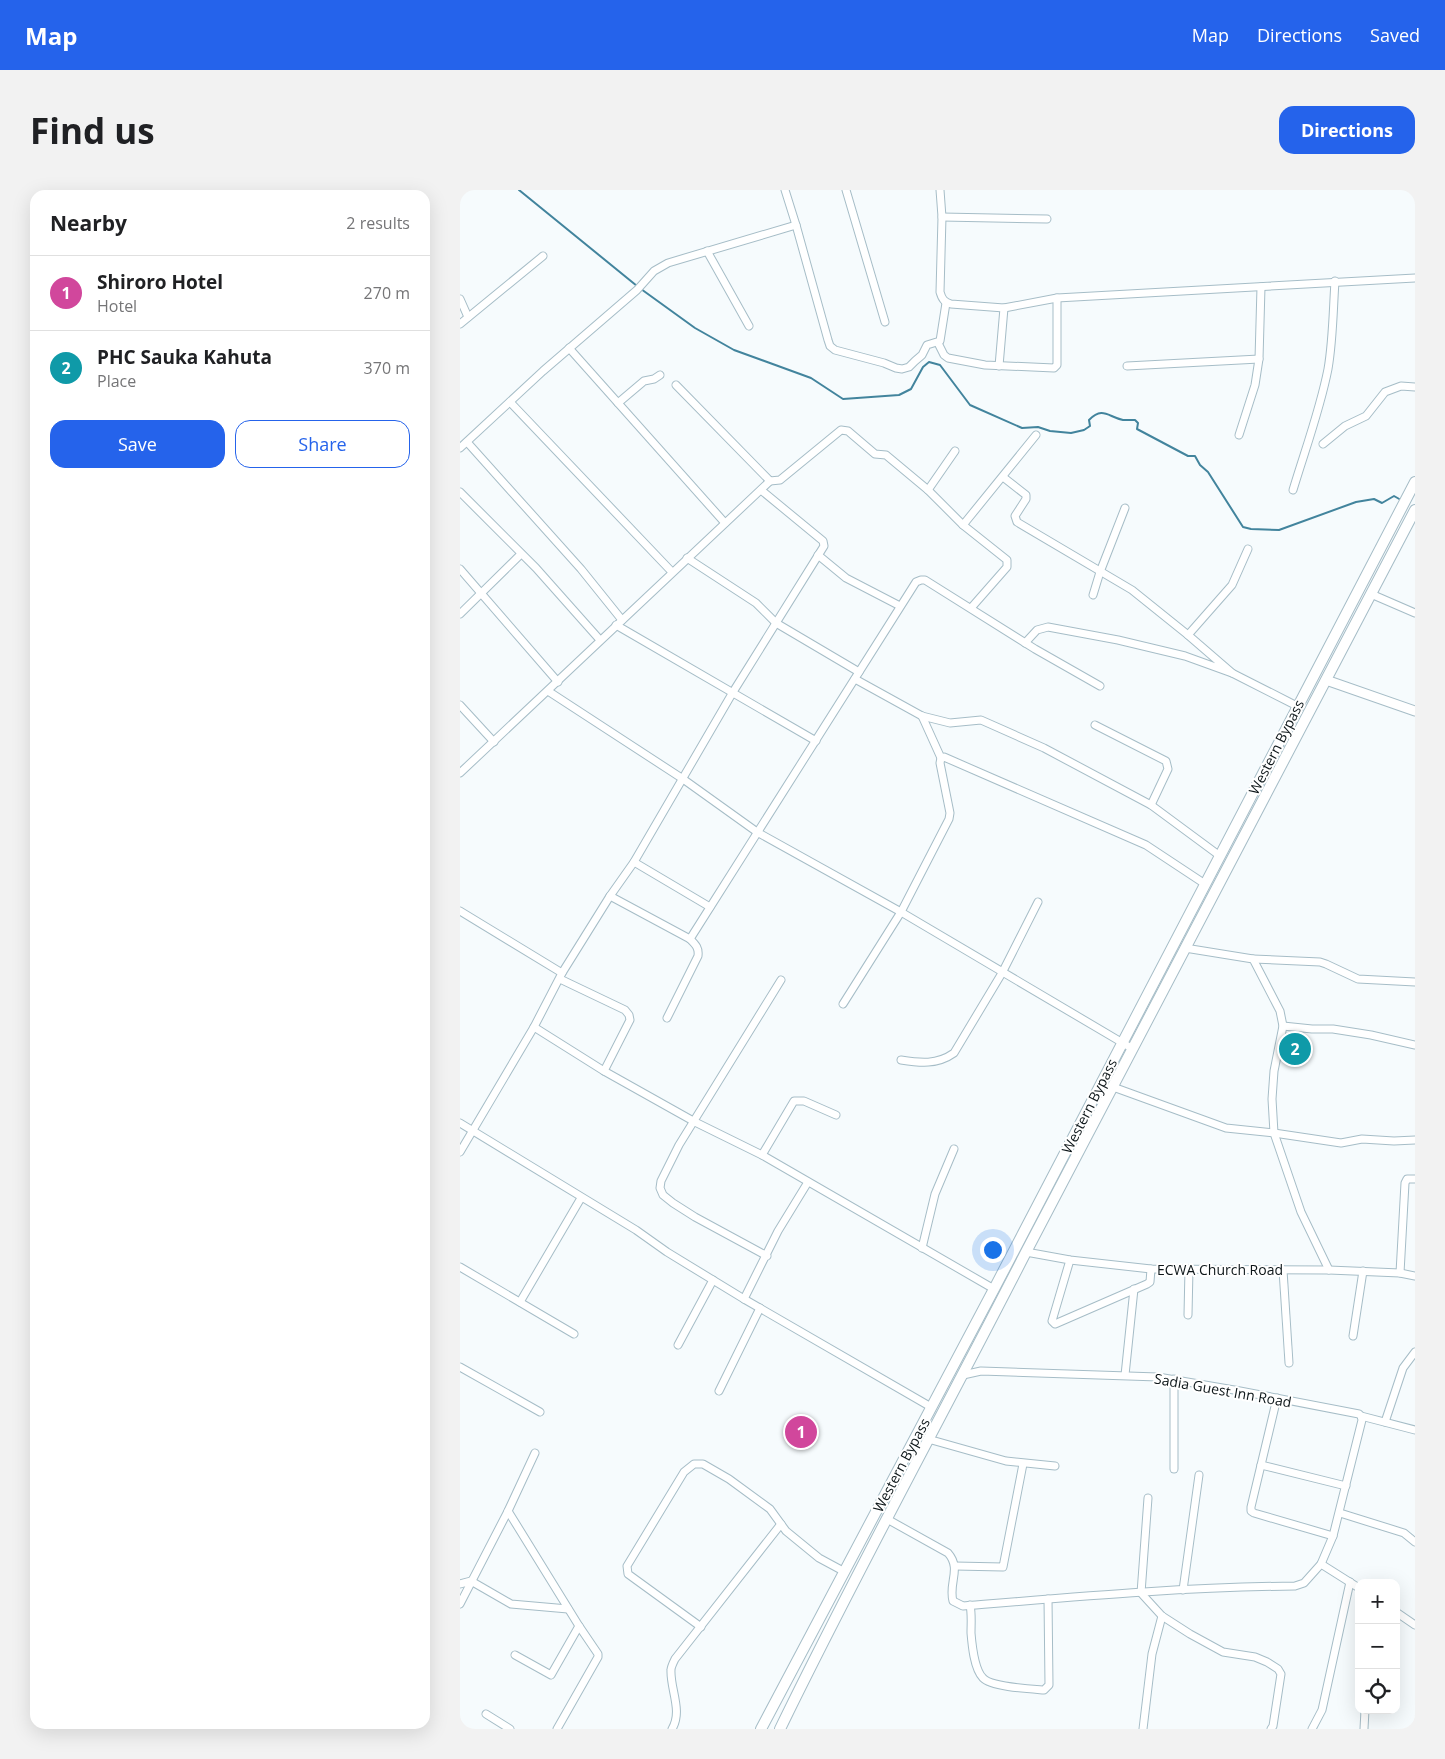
<!DOCTYPE html>
<html lang="en">
<head>
<meta charset="utf-8">
<style>
  :root { --surface:#fff; --page:#f2f2f2; --text:#202124; --muted:#757577; --line:#e0e0e0; --accent:#2563eb }
  body { margin:0; font-family:"Open Sans",sans-serif; background:var(--page); color:var(--text) }
  .controls { position:absolute; right:15px; bottom:15px; display:grid; overflow:hidden; border-radius:10px; box-shadow:0 5px 20px #0002 }
  .controls button { width:45px; height:45px; display:grid; place-items:center; padding:0; border:0; border-bottom:1px solid var(--line); background:var(--surface); color:var(--text); font:25px sans-serif }
  .you { position:absolute; left:532px; top:1059px; width:18px; height:18px; margin:-12px; border:4px solid #fff; border-radius:50%; background:#1a73e8; box-shadow:0 0 0 8px #1a73e833 }
  .badge { display:grid; place-items:center; width:32px; height:32px; border-radius:50%; background:var(--accent); color:#fff; font-size:16px; font-weight:700 }
  .pin { position:absolute; translate:-50% -50%; border:2px solid #fff; box-shadow:0 1px 5px #0006 }
  .list { margin:0; padding:0; list-style:none }
  h2 { display:flex; justify-content:space-between; align-items:center; height:65px; margin:0; padding:0 20px; font-size:21px }
  h2 small { font-size:16px; font-weight:400; color:var(--muted) }
  .list li { display:grid; grid-template-columns:32px 1fr auto; gap:15px; align-items:center; box-sizing:border-box; height:75px; padding:0 20px; border-top:1px solid var(--line) }
  .list b { display:block; font-size:19px; white-space:nowrap }
  .list p { margin:0; font-size:16px; white-space:nowrap; color:var(--muted) }
  .list em { font-size:16px; font-style:normal; color:var(--muted) }
  .actions { display:flex; gap:10px; padding:15px 20px }
  .actions a { flex:1; padding:11px 0; border:1px solid var(--accent); border-radius:15px; text-align:center; font-size:18px; color:var(--accent) }
  .actions .main { background:var(--accent); color:#fff }
  .icon { flex:none; width:28px; height:28px; fill:none; stroke:currentColor; stroke-width:2; stroke-linecap:round; stroke-linejoin:round }
  .map { position:relative; flex:none; width:955px; height:1539px; overflow:hidden; border-radius:15px }
  header { display:flex; align-items:center; gap:30px; box-sizing:border-box; height:70px; padding:0 25px; background:var(--accent); color:#fff }
  header strong { font-size:24px }
  nav { display:flex; gap:28px; margin-inline-start:auto; font-size:18px }
  .intro { display:flex; align-items:center; justify-content:space-between; box-sizing:border-box; height:120px; padding:0 30px }
  h1 { margin:0; font-size:35px }
  .button { padding:12px 22px; border-radius:15px; background:var(--accent); color:#fff; font-size:18px; font-weight:700 }
  main { display:flex; gap:30px; padding:0 30px }
  aside { flex:1; background:var(--surface); border-radius:15px; box-shadow:0 5px 20px #0002 }
  .map>svg:first-child { display:block }
  .lines { fill:none; stroke-linecap:round; stroke-linejoin:round }
  .stream { stroke:#42849d; stroke-width:2 }
  .street-casing { stroke:#a6bdc7; stroke-width:9 }
  .secondary-casing { stroke:#a6bdc7; stroke-width:11 }
  .primary-casing { stroke:#a6bdc7; stroke-width:12 }
  .street { stroke:#fff; stroke-width:7 }
  .secondary { stroke:#fff; stroke-width:9 }
  .primary { stroke:#fff; stroke-width:10 }
  .labels { text-anchor:middle; dominant-baseline:central; stroke-width:4; stroke-linejoin:round; paint-order:stroke }
  .street-label { font-size:14px; fill:#0d1619; stroke:#fff }
</style>
</head>
<body>
<header>
<strong>Map</strong>
<nav><a>Map</a><a>Directions</a><a>Saved</a></nav>
</header>
<div class="intro"><h1>Find us</h1><a class="button">Directions</a></div>
<main>
<aside>
<h2>Nearby<small>2 results</small></h2>
<ul class="list">
<li><span class="badge" style="background:#d1479c">1</span><div><b>Shiroro Hotel</b><p>Hotel</p></div><em>270 m</em></li>
<li><span class="badge" style="background:#0f9aa8">2</span><div><b>PHC Sauka Kahuta</b><p>Place</p></div><em>370 m</em></li>
</ul>
<div class="actions"><a class="main">Save</a><a>Share</a></div>
</aside>
<div class="map">
<svg width="955" height="1539" viewBox="0 0 955 1539">
  <rect width="100%" height="100%" fill="#f6fbfd"/>
  <g class="lines">
    <!-- stream -->
    <g class="stream">
      <polyline points="59,0 177,96"/>
      <path d="M181,99l54,39 39,22 77,28 32,21 56,-4 12,-6 12,-22 6,-5 11,3 30,40 52,23 16,-1 12,4 21,2 13,-3 6,-4 -1,-6c14,-14 19,-3 34,0 4,0 8,0 12,0l3,3 -1,6 51,27h7l5,9 8,7 35,55 8,2 28,1 77,-28 18,-3 8,4 12,-7 7,4"/>
    </g>
    <!-- street casing -->
    <g class="street-casing">
      <g id="street">
        <polyline points="325,0 336,35 368,150 370,156 375,160 424,173 436,178 442,179 449,177 455,171 462,165 467,155 480,151 486,113"/>
        <polyline points="386,0 425,132"/>
        <path d="M480,0l2,27 -2,75c2,7 4,10 11,12l53,4 53,-10 358,-20"/>
        <polyline points="482,27 587,29"/>
        <polyline points="247,61 289,136"/>
        <polyline points="0,109 8,127"/>
        <polyline points="0,134 83,66"/>
        <polyline points="478,153 484,165 488,168 525,175 594,178 597,175 597,108"/>
        <polyline points="109,158 265,333"/>
        <polyline points="539,176 544,118"/>
        <polyline points="667,176 799,169"/>
        <polyline points="216,195 310,291 320,290 381,240 388,241 415,264 426,265 468,300 503,335 547,370 547,377 511,418"/>
        <polyline points="50,212 212,382"/>
        <polyline points="158,213 184,191 194,189 200,185"/>
        <polyline points="779,245 795,195 799,169 801,97"/>
        <polyline points="7,252 121,379 162,430"/>
        <polyline points="863,254 885,236 906,226 925,202 941,196 955,197"/>
        <polyline points="0,258 83,181 177,100 194,81 208,73 336,35"/>
        <polyline points="543,287 566,305 566,309 555,326 557,332 672,400 728,445 772,483 725,466 658,450 588,437 577,440 565,453"/>
        <polyline points="468,300 495,261"/>
        <path d="M833,300c12,-40 27,-80 35,-121 5,-29 5,-58 7,-88"/>
        <polyline points="0,302 76,378 140,450"/>
        <polyline points="503,335 576,245"/>
        <polyline points="358,365 386,388 440,416"/>
        <polyline points="227,368 296,413 316,433 399,482"/>
        <polyline points="0,379 98,492"/>
        <polyline points="911,404 955,423"/>
        <polyline points="633,405 640,382 665,318"/>
        <polyline points="0,424 61,364"/>
        <polyline points="156,435 356,551"/>
        <polyline points="728,445 772,395 788,359"/>
        <polyline points="772,483 837,516"/>
        <polyline points="395,489 462,526 490,533 521,530 584,558 691,615 760,666"/>
        <polyline points="88,501 223,589 297,642 441,722 673,859"/>
        <polyline points="0,515 34,552"/>
        <polyline points="462,526 481,568"/>
        <polyline points="635,535 706,571 708,579 691,615"/>
        <polyline points="0,583 310,291"/>
        <polyline points="174,672 250,717"/>
        <polyline points="150,706 230,749"/>
        <polyline points="0,721 102,783"/>
        <polyline points="725,758 793,769 820,821 823,836 814,881 812,909 814,943 841,1022 869,1080"/>
        <polyline points="793,769 860,772 866,774 898,789 955,792"/>
        <polyline points="100,789 165,820 169,825 170,830 144,881"/>
        <polyline points="383,814 441,722 489,629 490,623 480,573 481,568 484,567 686,655 745,694"/>
        <path d="M207,828l31,-62c1,-8 -2,-11 -8,-17l226,-357 5,-2h4l110,69 65,37"/>
        <polyline points="823,836 852,839 873,839 911,845 955,855"/>
        <polyline points="74,837 144,881 235,932 302,965 534,1099"/>
        <path d="M441,870c19,3 36,5 53,-7l48,-80 36,-71"/>
        <polyline points="653,897 766,938 814,943 881,953 902,949 934,951 955,950"/>
        <polyline points="0,933 176,1040 207,1062 284,1109 471,1217"/>
        <polyline points="0,962 74,837 102,783 150,706 174,672 273,502 364,356 363,351 301,300"/>
        <polyline points="302,965 334,911 344,911 376,925"/>
        <polyline points="462,1058 475,1004 494,959"/>
        <polyline points="566,1062 610,1070 691,1079 869,1080 940,1083 955,1086"/>
        <polyline points="307,1066 235,1027 213,1013 203,1005 200,998 201,991 219,955 321,790"/>
        <polyline points="610,1070 592,1131 595,1134 687,1094 690,1092 691,1079"/>
        <polyline points="0,1077 114,1144"/>
        <polyline points="823,1080 829,1173"/>
        <polyline points="940,1083 945,993 947,989 955,989"/>
        <polyline points="284,1109 318,1041 348,992"/>
        <polyline points="60,1112 121,1008"/>
        <polyline points="728,1125 729,1079"/>
        <polyline points="893,1146 903,1081"/>
        <polyline points="218,1155 253,1090"/>
        <polyline points="0,1177 80,1222"/>
        <polyline points="503,1185 521,1181 698,1187 780,1201 899,1224 901,1226 955,1240"/>
        <polyline points="665,1185 674,1099"/>
        <polyline points="714,1189 714,1279"/>
        <polyline points="259,1201 300,1118"/>
        <polyline points="817,1208 791,1317 791,1321 794,1323 873,1346"/>
        <polyline points="925,1232 943,1178 955,1162"/>
        <polyline points="468,1249 546,1271 595,1276"/>
        <polyline points="801,1275 886,1296"/>
        <polyline points="688,1308 681,1403 702,1426 730,1444 763,1462 795,1467 807,1472 818,1479 821,1484 813,1536 811,1539"/>
        <polyline points="48,1321 119,1436 138,1464 138,1467 97,1539"/>
        <polyline points="880,1323 944,1343 955,1352"/>
        <path d="M427,1329l61,34c14,16 0,30 5,48l10,5c110,-9 221,-19 332,-20l9,-3 17,-19 12,-28 29,-116 -1,-4"/>
        <polyline points="861,1374 899,1398"/>
        <polyline points="495,1376 543,1377 563,1274"/>
        <polyline points="0,1394 11,1391 51,1414 108,1419"/>
        <polyline points="723,1400 739,1285"/>
        <polyline points="0,1414 48,1321 75,1263"/>
        <path d="M510,1415c2,10 1,18 1,28 1,12 3,36 12,45 8,9 48,11 61,12l5,-5 -1,-86"/>
        <polyline points="936,1422 955,1435"/>
        <polyline points="241,1437 168,1384 167,1376 224,1282 234,1274 243,1274 269,1289 310,1319 326,1341 359,1368 385,1382"/>
        <polyline points="55,1465 91,1485 119,1436"/>
        <polyline points="26,1524 50,1539"/>
        <path d="M212,1539c11,-18 -2,-40 -1,-59 0,-3 2,-7 4,-11l106,-135"/>
        <polyline points="683,1539 692,1464 702,1426"/>
        <polyline points="852,1539 862,1520 890,1392"/>
        <polyline points="904,1539 905,1520"/>
      </g>
    </g>
    <!-- secondary casing -->
    <g class="secondary-casing">
      <polyline id="secondary" points="866,490 955,521"/>
    </g>
    <!-- primary casing -->
    <g class="primary-casing">
      <g id="primary">
        <polyline points="301,1539 534,1099 955,292"/>
        <path d="M320,1539c78,-161 165,-318 246,-477l389,-742"/>
      </g>
    </g>
    <!-- street -->
    <use href="#street" class="street"/>
    <!-- secondary -->
    <use href="#secondary" class="secondary"/>
    <!-- primary -->
    <use href="#primary" class="primary"/>
  </g>
  <g class="labels">
    <!-- street labels -->
    <g class="street-label">
      <text transform="translate(816 557) rotate(-63)">Western Bypass</text>
      <text transform="translate(629 916) rotate(-63)">Western Bypass</text>
      <text x="760" y="1079">ECWA Church Road</text>
      <text transform="translate(763 1200) rotate(10)">Sadia Guest Inn Road</text>
      <text transform="translate(441 1275) rotate(-62)">Western Bypass</text>
    </g>
  </g>
</svg>
<div class="controls">
<button>+</button>
<button>−</button>
<button><svg class="icon" aria-label="locate" viewBox="0 0 24 24"><circle cx="12" cy="12" r="6"/><path d="M12 2v4M12 18v4M2 12h4M18 12h4"/></svg></button>
</div>
<div class="you"></div>
<div class="pin badge" style="left:341px;top:1242px;background:#d1479c">1</div>
<div class="pin badge" style="left:835px;top:859px;background:#0f9aa8">2</div>
</div>
</main>
</body>
</html>
